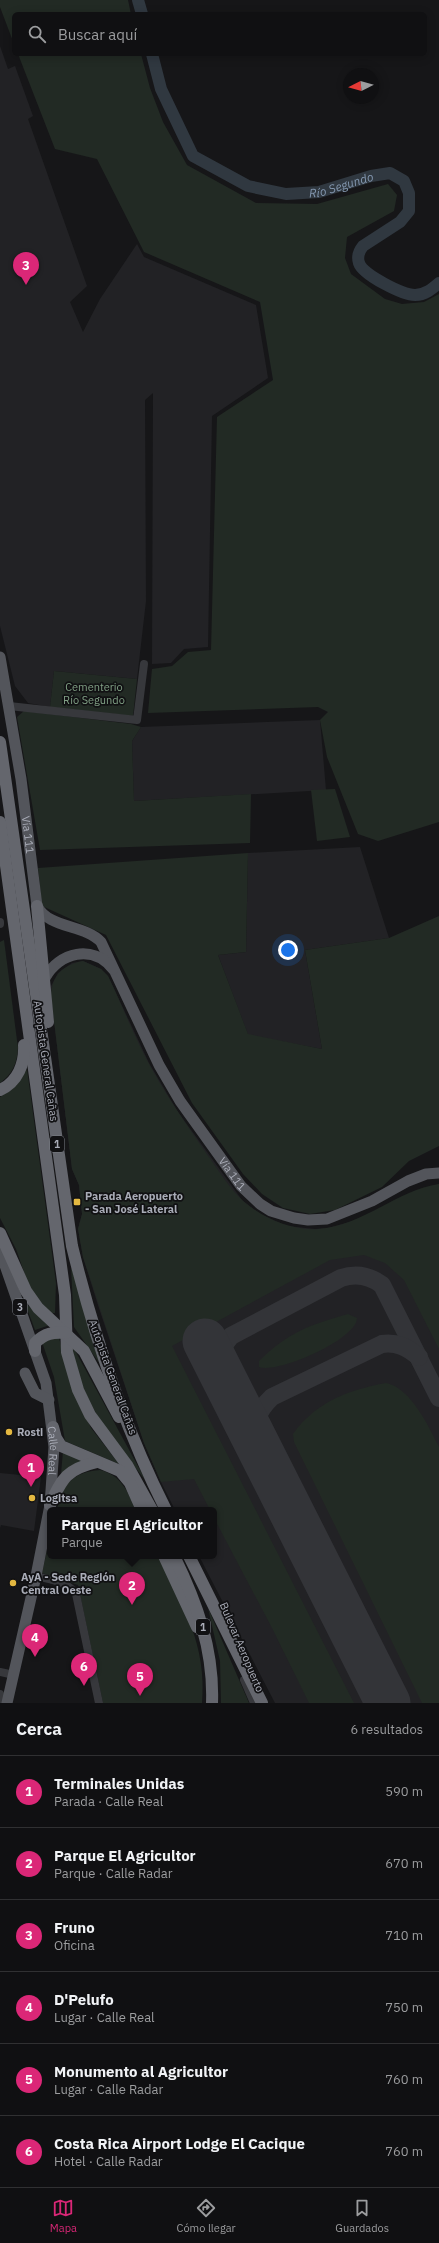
<!DOCTYPE html>
<html lang="es">
<head>
<meta charset="utf-8">
<style>
  :root { --surface:#101012; --page:#19191b; --text:#f1f3f6; --muted:#9c9d9f; --line:#303032; --accent:#db2777 }
  body { margin:0; font-family:"IBM Plex Sans",sans-serif; background:var(--page); color:var(--text) }
  .compass { position:absolute; left:343px; top:68px; width:36px; height:36px; border-radius:50%; background:var(--surface); box-shadow:0 2px 10px #0003; rotate:264deg }
  .you { position:absolute; left:288px; top:950px; width:14px; height:14px; margin:-10px; border:3px solid #fff; border-radius:50%; background:#1a73e8; box-shadow:0 0 0 6px #1a73e833 }
  .badge { display:grid; place-items:center; width:26px; height:26px; border-radius:50%; background:var(--accent); color:#fff; font-size:13px; font-weight:700 }
  .pin { position:absolute; translate:-50% -33px; filter:drop-shadow(0 1px 2px #0008) }
  .pin::after { content:''; position:absolute; top:21px; width:14px; height:12px; background:inherit; clip-path:polygon(0 0,100% 0,50% 100%) }
  .popup { position:absolute; left:47px; top:1507px; width:170px; height:52px; box-sizing:border-box; display:grid; place-content:center; border-radius:6px; background:var(--surface); filter:drop-shadow(0 1px 3px #0005); font-size:13px; white-space:nowrap; color:var(--muted) }
  .popup b { font-size:15px; color:var(--text) }
  .popup::after { content:''; position:absolute; left:50%; top:100%; margin-left:-8px; border:8px solid transparent; border-top-color:var(--surface) }
  .list { margin:0; padding:0; list-style:none }
  h2 { display:flex; justify-content:space-between; align-items:center; height:52px; margin:0; padding:0 16px; font-size:17px }
  h2 small { font-size:13px; font-weight:400; color:var(--muted) }
  .list li { display:grid; grid-template-columns:26px 1fr auto; gap:12px; align-items:center; box-sizing:border-box; height:72px; padding:0 16px; border-top:1px solid var(--line) }
  .list b { display:block; font-size:15px; white-space:nowrap }
  .list p { margin:0; font-size:13px; white-space:nowrap; color:var(--muted) }
  .list em { font-size:13px; font-style:normal; color:var(--muted) }
  .icon { flex:none; width:22px; height:22px; fill:none; stroke:currentColor; stroke-width:2; stroke-linecap:round; stroke-linejoin:round }
  .map { position:relative; flex:none; width:439px; height:1703px; overflow:hidden }
  .search { position:absolute; background:var(--surface); box-shadow:0 2px 10px #0003; left:12px; right:12px; top:12px; height:44px; display:flex; align-items:center; gap:10px; box-sizing:border-box; padding:0 14px; border-radius:6px; color:var(--muted); font-size:15px }
  .sheet { height:484px; background:var(--surface) }
  nav { display:flex; justify-content:space-around; align-items:center; box-sizing:border-box; height:56px; border-top:1px solid var(--line); background:var(--surface); font-size:11px; color:var(--muted) }
  nav a { display:grid; justify-items:center; gap:2px }
  nav .on { color:var(--accent) }
  .map>svg:first-child { display:block }
  .built { fill:#222225 }
  .green { fill:#222a24 }
  .lines { fill:none; stroke-linecap:round; stroke-linejoin:round }
  .river { stroke:#303840; stroke-width:12 }
  .taxiway { stroke:#333438; stroke-width:18 }
  .runway { stroke:#333438; stroke-width:45 }
  .minor { stroke:#37383c; stroke-width:8 }
  .major { stroke:#53555b; stroke-width:11 }
  .highway { stroke:#64666d; stroke-width:12 }
  .poi-dot { fill:#e4b841; stroke:#111113; stroke-width:1.5 }
  .labels { text-anchor:middle; dominant-baseline:central; stroke-width:3.5; stroke-linejoin:round; paint-order:stroke }
  .shield { fill:#111113; stroke:#7b7e86; stroke-width:1 }
  .shield-label { font-size:10px; font-weight:bold; fill:#a9acb7 }
  .park-label { font-size:11px; fill:#81a085; stroke:#111113 }
  .street-label { font-size:11px; fill:#a9acb7; stroke:#111113 }
  .poi-label { font-size:11px; font-weight:bold; fill:#a9acb7; stroke:#111113; text-anchor:start }
  .water-label { font-size:12px; font-style:italic; fill:#8397af; stroke:#111113 }
</style>
</head>
<body>
<div class="map">
<svg width="439" height="1703" viewBox="0 0 439 1703">
  <rect width="100%" height="100%" fill="#161618"/>
  <!-- built -->
  <g class="built">
    <polygon points="0,46 8,69 15,66 33,116 28,119 87,286 70,302 83,332 100,299 137,244 144,257 256,305 268,378 212,416 208,647 184,649 171,663 152,664 153,393 145,400 146,601 137,679 54,671 50,707 28,703 15,686 0,626"/>
    <polygon points="320,720 326,790 134,801 132,741 141,727"/>
    <polygon points="360,847 389,938 305,950 322,1049 248,1035 218,955 246,952 248,853"/>
    <polygon points="83,961 101,969 108,976 149,1063 178,1112 242,1200 260,1214 287,1226 315,1229 328,1228 353,1221 417,1191 439,1184 439,1703 275,1703 199,1556 214,1556 214,1510 175,1510 161,1482 144,1443 97,1302 83,1257 78,1229 82,1214 79,1185 72,1169 51,996 51,986 58,973 72,963"/>
    <polygon points="0,1473 41,1477 34,1531 1,1525 0,1528"/>
  </g>
  <!-- green -->
  <g class="green">
    <polygon points="0,0 128,0 131,14 14,14 14,44 0,7"/>
    <polygon points="18,54 141,54 150,88 163,122 187,165 256,203 317,204 388,184 397,195 394,211 347,237 345,258 351,274 385,299 402,304 424,302 439,294 439,822 378,841 358,834 327,757 320,720 328,712 318,707 148,713 152,669 172,666 188,652 211,650 217,417 273,380 260,302 144,252 97,159 55,149"/>
    <polygon points="54,671 137,679 133,716 50,707"/>
    <polygon points="24,711 131,724 141,727 132,741 134,801 251,794 250,843 40,850 17,717"/>
    <polygon points="335,789 350,837 317,841 311,790"/>
    <polygon points="248,853 246,952 218,955 248,1034 322,1049 305,950 389,938 439,916 439,1146 409,1161 382,1187 335,1210 310,1214 283,1208 262,1194 243,1174 192,1103 106,935 42,906 38,868"/>
    <path d="M4,940l14,108c-1,16 -6,26 -18,35v-141z"/>
    <path d="M83,961l18,8 7,7c14,29 26,60 41,88 17,31 37,60 57,89 11,15 23,35 37,48 20,17 48,30 75,28 47,-4 79,-39 121,-45v165l-35,-69 -19,-17 -21,-8 -34,5 -158,86 182,357h-45l-37,-75 -58,-110v-8h-4l-16,-31 -33,3 -17,-39 -61,-186 -5,-28 4,-15 -3,-29 -7,-16 -21,-173c1,-21 12,-31 32,-35z"/>
    <polygon points="27,1069 56,1283 55,1313 50,1313 30,1289 16,1249 0,1218 0,1097 16,1086"/>
    <polygon points="71,1267 107,1374 74,1327"/>
    <polygon points="25,1303 50,1325 35,1330"/>
    <path d="M348,1314l9,4c0,21 -79,56 -98,49v-6c30,-29 50,-36 89,-47z"/>
    <polygon points="52,1337 59,1338 71,1384 91,1428 119,1464 65,1441 54,1377 42,1342"/>
    <path d="M71,1343l75,138c-23,-29 -49,-59 -63,-94 -6,-14 -9,-29 -12,-44z"/>
    <path d="M386,1383c24,4 43,44 53,64v256h-17l-128,-261 -1,-8c24,-33 56,-44 93,-51z"/>
    <polygon points="63,1451 85,1460 61,1474"/>
    <path d="M100,1470c21,5 28,22 36,40h-79c5,-26 16,-38 43,-40z"/>
    <path d="M50,1537v19h109c24,50 48,89 43,147h-99l-25,-118 -36,-12z"/>
    <polygon points="208,1608 249,1703 221,1703 220,1661"/>
  </g>
  <g class="lines">
    <!-- river -->
    <g class="river">
      <polyline points="138,0 142,14"/>
      <path id="s1" d="M152,54l9,35 32,67 55,30 38,8 33,-2 52,-16 19,-3 14,8 5,12v18l-9,11 -37,24c-4,5 -6,11 -4,17 4,12 44,32 56,32 10,0 17,-6 24,-12"/>
    </g>
    <!-- taxiway -->
    <g class="taxiway">
      <path d="M220,1370l4,-25 7,-9 110,-58c15,-5 28,-3 41,7l57,113"/>
      <path d="M258,1445c-5,-20 -2,-33 14,-48l110,-53c15,-2 25,3 37,13"/>
    </g>
    <!-- runway -->
    <polyline class="runway" points="205,1341 388,1703"/>
    <!-- minor -->
    <g class="minor">
      <polyline points="9,706 137,720 144,664"/>
      <polyline points="0,922 0,924"/>
      <path d="M36,1576c15,4 31,5 40,18l23,109"/>
      <polyline points="0,1672 14,1675"/>
      <polyline points="244,1680 254,1703"/>
      <polyline points="0,1694 1,1703"/>
    </g>
    <!-- major -->
    <g class="major">
      <path id="s2" d="M0,657l21,122 16,127c12,23 47,18 64,36l58,123 21,36 61,85 19,18 11,7 23,7 14,2 19,-1 45,-18 36,-20 18,-7 13,-1"/>
      <path d="M45,978c14,-26 48,-34 68,-9"/>
      <path id="s3" d="M0,1251l46,132 8,64 -4,58 -14,71 -29,127"/>
      <polyline points="25,1373 35,1393 49,1400"/>
    </g>
    <!-- highway -->
    <g class="highway">
      <path d="M0,742l72,504c22,90 52,181 94,264"/>
      <polyline points="0,822 65,1295 67,1352 78,1390 90,1415 127,1465 152,1510"/>
      <polyline points="37,906 48,1022"/>
      <path d="M0,1090c18,-8 25,-27 24,-45"/>
      <polyline points="0,1233 26,1291 38,1308 84,1351 119,1417"/>
      <path d="M35,1351v-8c10,-10 18,-11 31,-10"/>
      <polyline points="53,1427 56,1438 61,1446 120,1471 130,1483 142,1510"/>
      <path d="M50,1505c12,-27 17,-36 47,-43"/>
      <polyline points="164,1556 197,1627"/>
      <path d="M174,1556c23,47 40,94 38,147"/>
      <polyline points="189,1556 262,1703"/>
    </g>
  </g>
  <!-- markers -->
  <g class="poi-dot">
    <rect x="73" y="1198" width="8" height="8" rx="2"/>
    <circle cx="9" cy="1432" r="4"/>
    <circle cx="32" cy="1498" r="4"/>
    <circle cx="13" cy="1583" r="4"/>
  </g>
  <g class="labels">
    <!-- shield labels -->
    <g class="shield">
      <rect x="50" y="1136" width="14" height="16" rx="3"/>
      <rect x="13" y="1299" width="14" height="16" rx="3"/>
      <rect x="196" y="1619" width="14" height="16" rx="3"/>
    </g>
    <g class="shield-label">
      <text x="57" y="1144">1</text>
      <text x="20" y="1307">3</text>
      <text x="203" y="1627">1</text>
    </g>
    <!-- park labels -->
    <g class="park-label">
      <text x="94" y="687">Cementerio<tspan x="94" dy="13">Río Segundo</tspan></text>
    </g>
    <!-- street labels -->
    <g class="street-label">
      <text stroke="none"><textPath href="#s2" startOffset="180">Vía 111</textPath></text>
      <text transform="translate(46 1061) rotate(82)">Autopista General Cañas</text>
      <text stroke="none"><textPath href="#s2" startOffset="594">Vía 111</textPath></text>
      <text transform="translate(113 1377) rotate(70)">Autopista General Cañas</text>
      <text stroke="none"><textPath href="#s3" startOffset="208">Calle Real</textPath></text>
      <text transform="translate(242 1647) rotate(67)">Bulevar Aeropuerto</text>
    </g>
    <!-- poi labels -->
    <g class="poi-label">
      <text x="85" y="1196">Parada Aeropuerto<tspan x="85" dy="13">- San José Lateral</tspan></text>
      <text x="17" y="1432">Rosti</text>
      <text x="40" y="1498">Logitsa</text>
      <text x="21" y="1577">AyA - Sede Región<tspan x="21" dy="13">Central Oeste</tspan></text>
    </g>
    <!-- water labels -->
    <g class="water-label">
      <text stroke="none"><textPath href="#s1" startOffset="268">Río Segundo</textPath></text>
    </g>
  </g>
</svg>
<svg class="compass" viewBox="-18 -18 36 36"><path d="M0-13l5 13h-10z" fill="#e53935"/><path d="M0 13l5-13h-10z" fill="#9c9d9f"/></svg>
<div class="you"></div>
<div class="pin badge" style="left:31px;top:1487px">1</div>
<div class="pin badge" style="left:132px;top:1605px">2</div>
<div class="popup"><b>Parque El Agricultor</b>Parque</div>
<div class="pin badge" style="left:26px;top:285px">3</div>
<div class="pin badge" style="left:35px;top:1657px">4</div>
<div class="pin badge" style="left:140px;top:1696px">5</div>
<div class="pin badge" style="left:84px;top:1686px">6</div>
<div class="search"><svg class="icon" aria-label="search" viewBox="0 0 24 24"><circle cx="10" cy="10" r="6"/><path d="M15 15l6 6"/></svg>Buscar aquí</div>
</div>
<section class="sheet">
<h2>Cerca<small>6 resultados</small></h2>
<ul class="list">
<li><span class="badge">1</span><div><b>Terminales Unidas</b><p>Parada · Calle Real</p></div><em>590 m</em></li>
<li><span class="badge">2</span><div><b>Parque El Agricultor</b><p>Parque · Calle Radar</p></div><em>670 m</em></li>
<li><span class="badge">3</span><div><b>Fruno</b><p>Oficina</p></div><em>710 m</em></li>
<li><span class="badge">4</span><div><b>D'Pelufo</b><p>Lugar · Calle Real</p></div><em>750 m</em></li>
<li><span class="badge">5</span><div><b>Monumento al Agricultor</b><p>Lugar · Calle Radar</p></div><em>760 m</em></li>
<li><span class="badge">6</span><div><b>Costa Rica Airport Lodge El Cacique</b><p>Hotel · Calle Radar</p></div><em>760 m</em></li>
</ul>
</section>
<nav>
<a class="on"><svg class="icon" aria-label="map" viewBox="0 0 24 24"><path d="M3 6l6-2 6 2 6-2v14l-6 2-6-2-6 2zM9 4v14M15 6v14"/></svg>Mapa</a>
<a><svg class="icon" aria-label="directions" viewBox="0 0 24 24"><path d="M12 3l9 9-9 9-9-9zM9 14v-3h6M13 9l2 2-2 2"/></svg>Cómo llegar</a>
<a><svg class="icon" aria-label="saved" viewBox="0 0 24 24"><path d="M7 4h10v16l-5-4-5 4z"/></svg>Guardados</a>
</nav>
</body>
</html>
